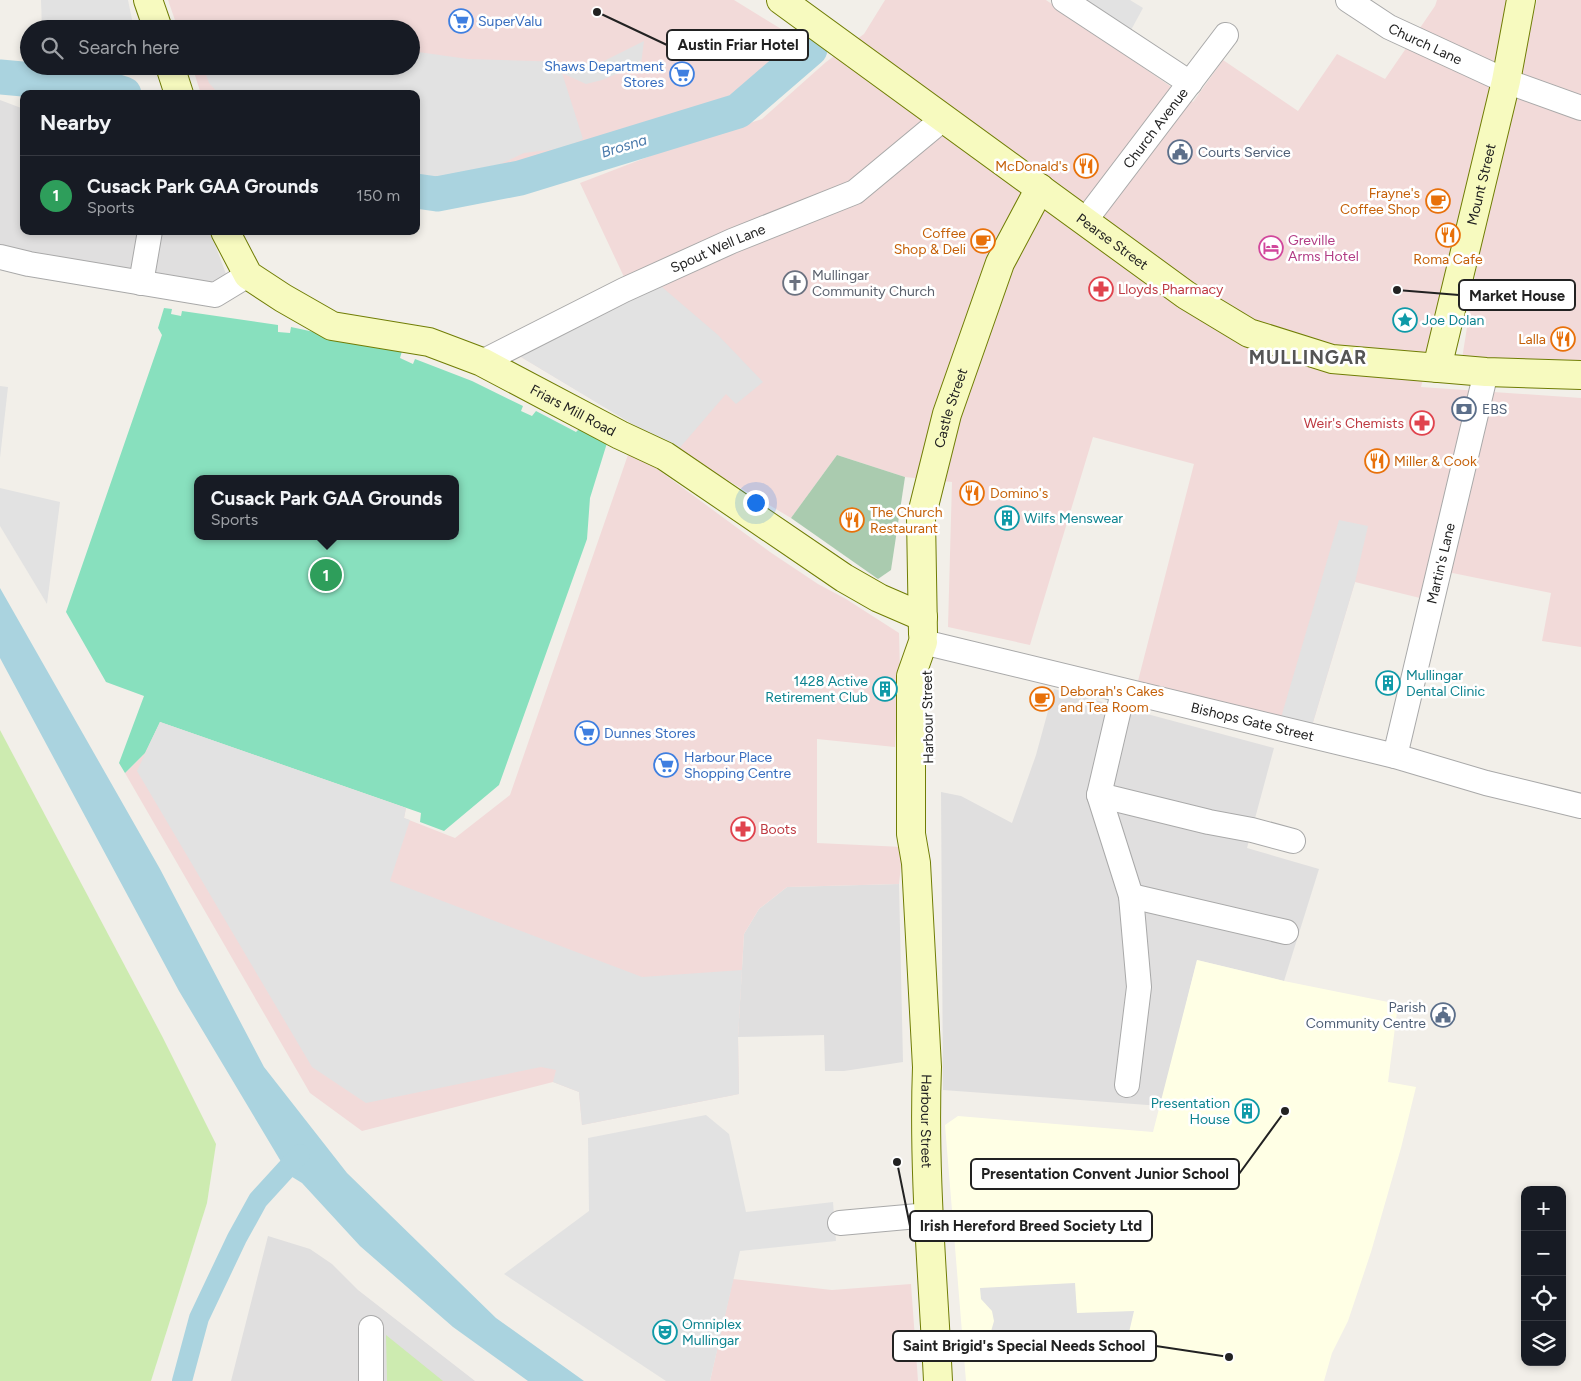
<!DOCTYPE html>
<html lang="en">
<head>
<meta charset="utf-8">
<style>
  :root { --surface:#171b24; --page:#20242c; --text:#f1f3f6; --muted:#9ea1a6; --line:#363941; --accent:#ea580c }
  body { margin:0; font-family:Figtree,sans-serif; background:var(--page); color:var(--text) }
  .controls { position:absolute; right:15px; bottom:15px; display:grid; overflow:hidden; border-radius:10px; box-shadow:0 2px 8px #0003 }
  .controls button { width:45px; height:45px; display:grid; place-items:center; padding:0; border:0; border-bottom:1px solid var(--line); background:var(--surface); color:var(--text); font:25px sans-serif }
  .you { position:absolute; left:755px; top:502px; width:18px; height:18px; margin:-12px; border:4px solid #fff; border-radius:50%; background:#1a73e8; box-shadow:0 0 0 8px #1a73e833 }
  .badge { display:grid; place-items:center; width:32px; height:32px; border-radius:50%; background:var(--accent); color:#fff; font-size:16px; font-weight:700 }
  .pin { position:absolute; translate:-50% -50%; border:2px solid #fff; box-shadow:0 1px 5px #0006 }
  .popup { position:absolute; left:194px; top:475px; width:265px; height:65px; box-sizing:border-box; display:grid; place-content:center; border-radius:10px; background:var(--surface); filter:drop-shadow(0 1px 4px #0005); font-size:16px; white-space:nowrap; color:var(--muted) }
  .popup b { font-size:19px; color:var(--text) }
  .popup::after { content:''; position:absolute; left:50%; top:100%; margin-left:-10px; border:10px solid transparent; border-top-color:var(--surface) }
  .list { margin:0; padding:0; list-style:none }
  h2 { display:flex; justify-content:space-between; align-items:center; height:65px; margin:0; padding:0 20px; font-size:21px }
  h2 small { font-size:16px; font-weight:400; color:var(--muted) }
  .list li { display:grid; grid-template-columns:32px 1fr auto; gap:15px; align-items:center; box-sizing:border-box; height:80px; padding:0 20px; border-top:1px solid var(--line) }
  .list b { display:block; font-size:19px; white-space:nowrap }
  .list p { margin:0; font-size:16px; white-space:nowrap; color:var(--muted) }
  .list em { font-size:16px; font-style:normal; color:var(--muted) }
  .icon { flex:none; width:28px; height:28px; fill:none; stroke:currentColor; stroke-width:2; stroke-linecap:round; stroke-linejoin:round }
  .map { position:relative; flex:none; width:1581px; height:1381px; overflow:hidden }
  .search { position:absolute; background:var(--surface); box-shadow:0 2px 8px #0003; left:20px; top:20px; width:400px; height:55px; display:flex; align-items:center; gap:12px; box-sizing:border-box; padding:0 18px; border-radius:28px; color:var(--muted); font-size:19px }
  .panel { position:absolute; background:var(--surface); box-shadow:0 2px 8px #0003; left:20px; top:90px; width:400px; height:145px; border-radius:10px }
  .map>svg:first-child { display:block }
  .residential { fill:#e0dfdf }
  .commercial { fill:#f2dad9 }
  .education { fill:#ffffe5 }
  .grass { fill:#cdebb0 }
  .cemetery { fill:#aacbaf }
  .pitch { fill:#88e0be; fill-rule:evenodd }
  .parking { fill:#e2e2e2 }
  .water { fill:#aad3df }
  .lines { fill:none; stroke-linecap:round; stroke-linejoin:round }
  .canal { stroke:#aad3df; stroke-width:20 }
  .river { stroke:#aad3df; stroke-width:35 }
  .street-casing { stroke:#a9a9a9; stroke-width:26 }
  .secondary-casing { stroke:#707d05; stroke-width:30 }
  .street { stroke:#fff; stroke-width:24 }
  .secondary { stroke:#f7fabf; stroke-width:28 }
  .labels { text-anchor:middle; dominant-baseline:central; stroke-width:5; stroke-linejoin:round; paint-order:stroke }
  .shop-label { font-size:14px; fill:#366cbe; stroke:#fff; text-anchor:start }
  .street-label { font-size:14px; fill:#222; stroke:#fff }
  .service-label { font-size:14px; fill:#4e5e75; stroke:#fff; text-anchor:start }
  .food-label { font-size:14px; fill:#c56008; stroke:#fff; text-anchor:end }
  .hotel-label { font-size:14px; fill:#b23c85; stroke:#fff; text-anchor:start }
  .worship-label { font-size:14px; fill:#5b616d; stroke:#fff; text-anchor:start }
  .health-label { font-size:14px; fill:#be3a42; stroke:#fff; text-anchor:start }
  .culture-label { font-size:14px; fill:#0d838f; stroke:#fff; text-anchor:start }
  .water-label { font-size:15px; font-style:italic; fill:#4a7aab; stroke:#fff }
  .district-label { font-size:19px; font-weight:bold; letter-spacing:1px; fill:#555; stroke:#fff }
  .leader { fill:none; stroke:#222; stroke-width:2 }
  .callout-dot { fill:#222; stroke:#fff; stroke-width:2 }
  .callout { fill:#fff; stroke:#222; stroke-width:2 }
  .callout-label { font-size:15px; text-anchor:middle; font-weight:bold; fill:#222 }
</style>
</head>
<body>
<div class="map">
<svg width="1581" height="1381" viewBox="0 0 1581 1381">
  <rect width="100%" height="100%" fill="#f2efe9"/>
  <!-- residential -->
  <g class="residential">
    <polygon points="0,100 24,109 24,231 210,231 226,274 222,286 0,249"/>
    <polygon points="1054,689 1274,748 1247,848 1319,869 1284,981 1197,960 1161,1106 943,1090 941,792 961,796 1012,823 1036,755"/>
    <polygon points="899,884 903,1062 844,1071 825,1071 824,1035 738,1037 744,934 759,909 787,887"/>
    <polygon points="268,1236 310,1249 332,1264 358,1290 475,1381 231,1381"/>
  </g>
  <!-- commercial -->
  <g class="commercial">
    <polygon points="168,0 734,0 804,43 760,79 721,103 576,156 485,176 416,182 416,94 201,94 192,66 411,66 411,29 178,29"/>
    <polygon points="885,0 1046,0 1193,102 1223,60 1298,111 1337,54 1385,79 1435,6 1437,0 1511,0 1450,268 1421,387 1581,398 1581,647 1542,641 1551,593 1428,568 1420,598 1355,582 1311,729 1138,681 1194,464 1093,437 1030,645 948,627 952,482 905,477 837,455 791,518 516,354 632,294 580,183 658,153 762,119 826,62 864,34"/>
    <polygon points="1537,0 1581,0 1581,366 1462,359 1484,220"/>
    <polygon points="630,449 770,552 818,584 846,599 899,633 900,672 895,747 817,739 817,843 903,847 899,884 787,887 759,909 744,934 738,1037 739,1094 582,1125 579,1092 553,1082 362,1131 310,1093 125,773 145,753 160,722 406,808 404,818 455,838 510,795"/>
    <polygon points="733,1279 832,1290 911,1284 918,1381 710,1381"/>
  </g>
  <!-- education -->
  <polygon class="education" points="1197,960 1284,981 1398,1004 1388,1082 1416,1087 1401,1148 1371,1252 1348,1321 1332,1353 1324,1381 966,1381 945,1125 958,1116 1153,1132"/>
  <!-- grass -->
  <g class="grass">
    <polygon points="0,730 162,1036 216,1144 207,1203 151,1381 0,1381"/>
    <polygon points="386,1335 443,1381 387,1381"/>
  </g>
  <!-- cemetery -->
  <polygon class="cemetery" points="837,455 905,477 891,570 878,579 791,518"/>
  <!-- pitch -->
  <path class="pitch" d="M164,308l8,1 -1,5 10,2 1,-5 96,14v7l12,1 1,-6 111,24 -2,7 13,6 2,-5 57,22 51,25 -2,5 11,5 4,-5 40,21 4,-4 27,15 -17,55 -3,41 -88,246 -55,46 -24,-9 1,-9 -261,-91 -15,31 -20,20 -6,-10 25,-67 -38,-14 -40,-70 96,-277 -4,-7zM197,479h258v57h-258z"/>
  <!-- parking -->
  <g class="parking">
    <polygon points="41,0 128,0 134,29 42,29"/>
    <polygon points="1084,0 1130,0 1143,8 1131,30"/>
    <polygon points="644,41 641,64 602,80 586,84 562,73 583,139 564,148 524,153 494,167 442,176 416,178 416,94 219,94 209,83 203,66 411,66 411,51 468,59 600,63"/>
    <polygon points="662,287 718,335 763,382 736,404 726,394 677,451 516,354 632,294"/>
    <polygon points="0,386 8,387 0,458"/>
    <polygon points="0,488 60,502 47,604 0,526"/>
    <polygon points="1339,520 1368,526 1355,582 1311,729 1280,721"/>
    <polygon points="160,722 406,808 404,818 410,820 390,881 642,977 742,970 738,1037 739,1094 582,1125 579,1092 553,1082 556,1070 541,1067 366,1103 312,1067 137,771"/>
    <polygon points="706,1115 729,1134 746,1212 833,1202 836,1241 740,1251 710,1381 666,1381 504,1274 589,1211 588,1138"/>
    <polygon points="1075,1283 1077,1313 1134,1311 1123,1358 1040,1346 990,1335 994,1321 992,1311 981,1299 980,1288"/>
  </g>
  <!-- water -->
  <polygon class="water" points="0,588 160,869 264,1067 347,1173 496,1318 584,1381 528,1381 453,1327 360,1246 302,1183 289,1175 179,991 0,658"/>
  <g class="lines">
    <!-- canal -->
    <polyline class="canal" points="182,1381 199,1318 237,1238 258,1200 300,1154"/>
    <!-- river -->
    <g class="river">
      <polyline points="0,77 100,86 124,94"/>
      <polyline points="416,191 437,194 520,178 738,111 810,49"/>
    </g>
    <!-- street casing -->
    <g class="street-casing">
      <g id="street">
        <polyline points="1064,0 1190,83"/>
        <path id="s1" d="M1348,0l41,27 117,54 75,27"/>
        <path id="s2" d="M1084,222l142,-187"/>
        <polyline points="0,257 29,264 215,295 248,275"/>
        <polyline points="141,283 150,231"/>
        <path id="s3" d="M482,362l142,-72 108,-49 123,-49 88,-73"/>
        <path id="s4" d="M923,642l472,114 91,27 95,23"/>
        <polyline points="1123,692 1099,795 1131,896 1139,987 1127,1085"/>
        <path id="s5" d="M1395,756l91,-384"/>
        <polyline points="1099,795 1209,822 1252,830 1293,841"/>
        <polyline points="1131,896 1286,932"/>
        <polyline points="840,1223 929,1215"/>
        <polyline points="371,1381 371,1328"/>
      </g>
    </g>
    <!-- secondary casing -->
    <g class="secondary-casing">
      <g id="secondary">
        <polyline points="148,0 158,29"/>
        <path id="s6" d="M781,0l405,295 63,38 83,26 154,13 95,3"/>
        <polyline points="170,66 179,94"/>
        <path id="s7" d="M225,231l23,44 35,23 49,28 97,16 53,20 138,73 45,21 179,122 35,20 44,19"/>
        <path id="s8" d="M1437,368l69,-287 15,-81"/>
        <path id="s9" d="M923,634l-2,-116 26,-104 53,-151 40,-75"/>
        <path id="s10" d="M923,642l-12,34v158l5,29 11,204c-4,105 6,210 11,314"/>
      </g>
    </g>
    <!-- street -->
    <use href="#street" class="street"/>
    <!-- secondary -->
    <use href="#secondary" class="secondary"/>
  </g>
  <!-- icons -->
  <defs>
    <g id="supermarket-ring" transform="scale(1.25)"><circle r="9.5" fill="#fff" stroke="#3f7fe0" stroke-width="1.5"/><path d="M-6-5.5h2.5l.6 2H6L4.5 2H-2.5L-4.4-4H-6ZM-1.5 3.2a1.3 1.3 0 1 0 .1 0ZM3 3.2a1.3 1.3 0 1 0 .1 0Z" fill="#3f7fe0"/></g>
    <g id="civic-ring" transform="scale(1.25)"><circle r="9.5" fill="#fff" stroke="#5c6f8a" stroke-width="1.5"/><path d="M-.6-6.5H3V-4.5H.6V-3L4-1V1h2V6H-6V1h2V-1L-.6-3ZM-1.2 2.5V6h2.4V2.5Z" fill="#5c6f8a"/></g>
    <g id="restaurant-ring" transform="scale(1.25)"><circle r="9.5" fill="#fff" stroke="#e8710a" stroke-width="1.5"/><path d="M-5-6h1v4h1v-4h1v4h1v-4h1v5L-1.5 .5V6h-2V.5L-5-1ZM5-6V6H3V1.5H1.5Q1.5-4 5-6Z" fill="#e8710a"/></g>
    <g id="cafe-ring" transform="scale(1.25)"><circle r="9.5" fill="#fff" stroke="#e8710a" stroke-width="1.5"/><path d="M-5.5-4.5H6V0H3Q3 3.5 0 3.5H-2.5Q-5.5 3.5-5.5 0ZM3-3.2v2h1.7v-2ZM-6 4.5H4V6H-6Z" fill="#e8710a"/></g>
    <g id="hotel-ring" transform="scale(1.25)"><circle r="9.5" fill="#fff" stroke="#d1479c" stroke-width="1.5"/><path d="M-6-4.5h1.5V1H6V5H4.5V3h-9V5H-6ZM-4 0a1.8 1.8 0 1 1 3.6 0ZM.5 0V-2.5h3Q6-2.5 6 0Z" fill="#d1479c"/></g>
    <g id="church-ring" transform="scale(1.25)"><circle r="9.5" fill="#fff" stroke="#6b7280" stroke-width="1.5"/><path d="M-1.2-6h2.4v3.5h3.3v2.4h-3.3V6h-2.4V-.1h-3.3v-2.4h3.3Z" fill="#6b7280"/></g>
    <g id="pharmacy-ring" transform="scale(1.25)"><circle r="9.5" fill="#fff" stroke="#e0444e" stroke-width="1.5"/><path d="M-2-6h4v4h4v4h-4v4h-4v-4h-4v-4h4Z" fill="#e0444e"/></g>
    <g id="sight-ring" transform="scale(1.25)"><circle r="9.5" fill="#fff" stroke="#0f9aa8" stroke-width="1.5"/><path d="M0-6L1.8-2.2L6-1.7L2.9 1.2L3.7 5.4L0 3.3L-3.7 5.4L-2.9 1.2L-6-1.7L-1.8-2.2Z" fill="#0f9aa8"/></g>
    <g id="bank-ring" transform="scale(1.25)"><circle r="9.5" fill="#fff" stroke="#5c6f8a" stroke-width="1.5"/><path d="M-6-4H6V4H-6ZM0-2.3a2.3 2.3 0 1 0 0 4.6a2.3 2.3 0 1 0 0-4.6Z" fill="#5c6f8a"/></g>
    <g id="building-ring" transform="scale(1.25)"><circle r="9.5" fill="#fff" stroke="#0f9aa8" stroke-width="1.5"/><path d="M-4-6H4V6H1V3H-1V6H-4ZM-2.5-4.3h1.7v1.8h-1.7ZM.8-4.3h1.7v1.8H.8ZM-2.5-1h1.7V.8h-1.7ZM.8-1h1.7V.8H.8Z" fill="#0f9aa8"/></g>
    <g id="theatre-ring" transform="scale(1.25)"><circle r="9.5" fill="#fff" stroke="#0f9aa8" stroke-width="1.5"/><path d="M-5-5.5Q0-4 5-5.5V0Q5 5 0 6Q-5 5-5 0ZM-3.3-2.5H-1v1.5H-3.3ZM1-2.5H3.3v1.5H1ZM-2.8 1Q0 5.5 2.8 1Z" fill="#0f9aa8"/></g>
  </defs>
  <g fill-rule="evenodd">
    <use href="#supermarket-ring" x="461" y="21"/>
    <use href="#supermarket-ring" x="682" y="74"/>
    <use href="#civic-ring" x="1180" y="152"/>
    <use href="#restaurant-ring" x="1086" y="166"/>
    <use href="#cafe-ring" x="1438" y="201"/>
    <use href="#restaurant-ring" x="1448" y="235"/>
    <use href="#cafe-ring" x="983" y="241"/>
    <use href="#hotel-ring" x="1271" y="248"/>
    <use href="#church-ring" x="795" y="283"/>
    <use href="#pharmacy-ring" x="1101" y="289"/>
    <use href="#sight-ring" x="1405" y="320"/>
    <use href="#restaurant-ring" x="1563" y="339"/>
    <use href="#bank-ring" x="1464" y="409"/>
    <use href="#pharmacy-ring" x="1422" y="423"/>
    <use href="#restaurant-ring" x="1377" y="461"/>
    <use href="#restaurant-ring" x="972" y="493"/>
    <use href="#building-ring" x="1007" y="518"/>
    <use href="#restaurant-ring" x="852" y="520"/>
    <use href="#building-ring" x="1388" y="683"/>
    <use href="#building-ring" x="885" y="689"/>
    <use href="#cafe-ring" x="1042" y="699"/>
    <use href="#supermarket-ring" x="587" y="733"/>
    <use href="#supermarket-ring" x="666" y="765"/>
    <use href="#pharmacy-ring" x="743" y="829"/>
    <use href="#civic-ring" x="1443" y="1015"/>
    <use href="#building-ring" x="1247" y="1111"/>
    <use href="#theatre-ring" x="665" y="1332"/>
  </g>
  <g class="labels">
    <!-- shop labels -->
    <g class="shop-label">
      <text x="478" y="21">SuperValu</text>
      <text x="664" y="66" text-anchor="end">Shaws Department<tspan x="664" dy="16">Stores</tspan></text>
      <text x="604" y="733">Dunnes Stores</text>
      <text x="684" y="757">Harbour Place<tspan x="684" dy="16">Shopping Centre</tspan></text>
    </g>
    <!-- street labels -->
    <g class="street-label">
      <text stroke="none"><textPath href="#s1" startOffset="89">Church Lane</textPath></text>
      <text stroke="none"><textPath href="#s2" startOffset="118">Church Avenue</textPath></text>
      <text stroke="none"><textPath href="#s8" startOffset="189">Mount Street</textPath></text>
      <text stroke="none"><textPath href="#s6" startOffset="410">Pearse Street</textPath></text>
      <text stroke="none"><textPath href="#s3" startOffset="262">Spout Well Lane</textPath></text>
      <text stroke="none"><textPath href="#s9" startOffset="230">Castle Street</textPath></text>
      <text stroke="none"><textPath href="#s7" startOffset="406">Friars Mill Road</textPath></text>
      <text stroke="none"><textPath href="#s5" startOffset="198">Martin's Lane</textPath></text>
      <text transform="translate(928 717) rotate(-91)">Harbour Street</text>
      <text stroke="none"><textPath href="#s4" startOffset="339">Bishops Gate Street</textPath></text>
      <text stroke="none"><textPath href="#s10" startOffset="482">Harbour Street</textPath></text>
    </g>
    <!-- service labels -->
    <g class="service-label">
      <text x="1198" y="152">Courts Service</text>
      <text x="1482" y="409">EBS</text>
      <text x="1426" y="1007" text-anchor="end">Parish<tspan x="1426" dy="16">Community Centre</tspan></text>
    </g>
    <!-- food labels -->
    <g class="food-label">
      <text x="1068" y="166">McDonald's</text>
      <text x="1420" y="193">Frayne's<tspan x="1420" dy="16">Coffee Shop</tspan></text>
      <text x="966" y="233">Coffee<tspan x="966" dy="16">Shop &amp; Deli</tspan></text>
      <text x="1448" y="259" text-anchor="middle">Roma Cafe</text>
      <text x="1546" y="339">Lalla</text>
      <text x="1394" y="461" text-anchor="start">Miller &amp; Cook</text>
      <text x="990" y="493" text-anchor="start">Domino's</text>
      <text x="870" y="512" text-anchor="start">The Church<tspan x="870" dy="16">Restaurant</tspan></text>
      <text x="1060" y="691" text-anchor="start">Deborah's Cakes<tspan x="1060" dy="16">and Tea Room</tspan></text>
    </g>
    <!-- hotel labels -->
    <g class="hotel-label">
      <text x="1288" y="240">Greville<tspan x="1288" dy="16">Arms Hotel</tspan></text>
    </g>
    <!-- worship labels -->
    <g class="worship-label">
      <text x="812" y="275">Mullingar<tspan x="812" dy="16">Community Church</tspan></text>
    </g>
    <!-- health labels -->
    <g class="health-label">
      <text x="1118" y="289">Lloyds Pharmacy</text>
      <text x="1404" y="423" text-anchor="end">Weir's Chemists</text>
      <text x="760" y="829">Boots</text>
    </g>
    <!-- culture labels -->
    <g class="culture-label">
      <text x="1422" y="320">Joe Dolan</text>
      <text x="1024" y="518">Wilfs Menswear</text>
      <text x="1406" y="675">Mullingar<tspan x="1406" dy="16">Dental Clinic</tspan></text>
      <text x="868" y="681" text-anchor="end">1428 Active<tspan x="868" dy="16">Retirement Club</tspan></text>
      <text x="1230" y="1103" text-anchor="end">Presentation<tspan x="1230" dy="16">House</tspan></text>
      <text x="682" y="1324">Omniplex<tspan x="682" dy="16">Mullingar</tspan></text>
    </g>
    <!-- water labels -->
    <g class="water-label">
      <text transform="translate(624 146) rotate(-17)">Brosna</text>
    </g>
    <!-- district labels -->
    <g class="district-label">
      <text x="1308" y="357">MULLINGAR</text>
    </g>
  </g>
  <!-- callouts -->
  <path class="leader" d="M597 12L667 45M1397 290L1459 295M1285 1111L1239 1174M897 1162L910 1226M1229 1357L1156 1346"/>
  <g class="callout-dot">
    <circle cx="597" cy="12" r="5"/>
    <circle cx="1397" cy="290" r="5"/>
    <circle cx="1285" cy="1111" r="5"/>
    <circle cx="897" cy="1162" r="5"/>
    <circle cx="1229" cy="1357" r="5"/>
  </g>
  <g class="callout">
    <rect x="667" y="30" width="141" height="30" rx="5"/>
    <rect x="1459" y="280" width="116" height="30" rx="5"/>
    <rect x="971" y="1159" width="268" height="30" rx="5"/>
    <rect x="910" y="1211" width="242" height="30" rx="5"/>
    <rect x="893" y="1331" width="263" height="30" rx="5"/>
  </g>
  <g class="callout-label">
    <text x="738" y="50">Austin Friar Hotel</text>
    <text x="1517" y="301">Market House</text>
    <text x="1105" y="1179">Presentation Convent Junior School</text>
    <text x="1031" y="1231">Irish Hereford Breed Society Ltd</text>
    <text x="1024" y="1351">Saint Brigid's Special Needs School</text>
  </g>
</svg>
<div class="controls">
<button>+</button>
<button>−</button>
<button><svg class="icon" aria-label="locate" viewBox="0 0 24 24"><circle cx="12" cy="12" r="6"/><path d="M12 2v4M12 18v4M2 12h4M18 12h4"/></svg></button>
<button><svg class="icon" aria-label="layers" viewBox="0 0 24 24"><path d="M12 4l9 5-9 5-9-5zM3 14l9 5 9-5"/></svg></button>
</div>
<div class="you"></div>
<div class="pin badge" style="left:326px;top:575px;background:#2e9e5b">1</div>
<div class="popup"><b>Cusack Park GAA Grounds</b>Sports</div>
<div class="search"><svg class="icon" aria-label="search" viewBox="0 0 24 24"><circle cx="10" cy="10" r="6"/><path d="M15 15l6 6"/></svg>Search here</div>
<section class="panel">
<h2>Nearby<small></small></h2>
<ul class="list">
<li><span class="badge" style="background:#2e9e5b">1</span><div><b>Cusack Park GAA Grounds</b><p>Sports</p></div><em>150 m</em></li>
</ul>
</section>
</div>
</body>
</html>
